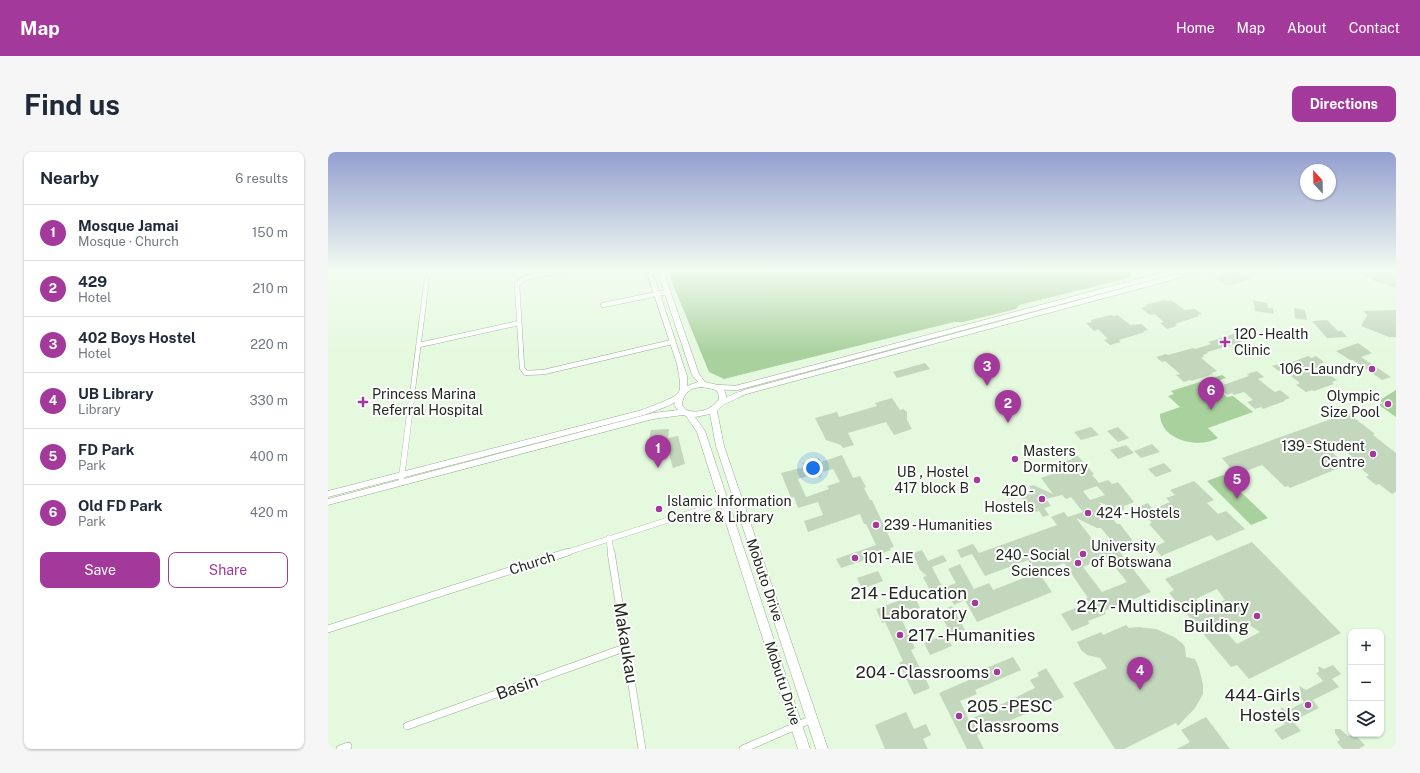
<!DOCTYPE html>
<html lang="en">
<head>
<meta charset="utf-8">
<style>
  :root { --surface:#fff; --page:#f6f6f7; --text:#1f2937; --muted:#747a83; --line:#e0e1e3; --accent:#a3399b }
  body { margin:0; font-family:"Public Sans",sans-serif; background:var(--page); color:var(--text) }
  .controls { position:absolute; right:12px; bottom:12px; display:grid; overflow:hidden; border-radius:8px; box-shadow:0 1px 3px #0004 }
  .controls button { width:36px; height:36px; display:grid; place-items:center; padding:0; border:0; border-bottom:1px solid var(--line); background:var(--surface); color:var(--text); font:20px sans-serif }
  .compass { position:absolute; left:972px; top:12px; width:36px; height:36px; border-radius:50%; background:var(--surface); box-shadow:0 1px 3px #0004; rotate:338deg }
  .you { position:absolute; left:485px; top:316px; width:14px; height:14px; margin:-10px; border:3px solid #fff; border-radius:50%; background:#1a73e8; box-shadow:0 0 0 6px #1a73e833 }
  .badge { display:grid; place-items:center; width:26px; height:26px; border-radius:50%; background:var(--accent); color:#fff; font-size:13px; font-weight:700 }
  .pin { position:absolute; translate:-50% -33px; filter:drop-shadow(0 1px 2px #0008) }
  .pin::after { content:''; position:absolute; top:21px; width:14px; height:12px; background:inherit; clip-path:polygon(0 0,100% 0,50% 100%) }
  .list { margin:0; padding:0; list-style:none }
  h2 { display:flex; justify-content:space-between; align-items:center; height:52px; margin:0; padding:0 16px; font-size:17px }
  h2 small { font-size:13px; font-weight:400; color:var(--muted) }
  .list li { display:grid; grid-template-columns:26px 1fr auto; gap:12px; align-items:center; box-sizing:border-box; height:56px; padding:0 16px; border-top:1px solid var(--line) }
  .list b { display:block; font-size:15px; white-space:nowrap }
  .list p { margin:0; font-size:13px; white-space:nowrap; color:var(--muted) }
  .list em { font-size:13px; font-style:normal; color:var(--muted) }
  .actions { display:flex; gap:8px; padding:12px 16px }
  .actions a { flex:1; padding:9px 0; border:1px solid var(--accent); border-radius:8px; text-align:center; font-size:14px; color:var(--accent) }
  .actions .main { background:var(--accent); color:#fff }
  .icon { flex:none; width:22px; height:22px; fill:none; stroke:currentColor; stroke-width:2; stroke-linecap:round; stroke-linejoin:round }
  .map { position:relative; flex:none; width:1068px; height:597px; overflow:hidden; border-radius:8px }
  header { display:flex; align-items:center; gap:24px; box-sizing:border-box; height:56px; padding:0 20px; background:var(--accent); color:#fff }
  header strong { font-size:19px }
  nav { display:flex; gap:22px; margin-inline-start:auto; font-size:14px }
  .intro { display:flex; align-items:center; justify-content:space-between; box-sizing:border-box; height:96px; padding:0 24px }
  h1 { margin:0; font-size:28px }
  .button { padding:10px 18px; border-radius:8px; background:var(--accent); color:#fff; font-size:14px; font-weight:700 }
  main { display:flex; gap:24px; padding:0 24px }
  aside { flex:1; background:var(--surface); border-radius:8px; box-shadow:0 1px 3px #0004 }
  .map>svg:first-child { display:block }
  .green { fill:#a9d19d }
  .building { fill:#c3d7bd; fill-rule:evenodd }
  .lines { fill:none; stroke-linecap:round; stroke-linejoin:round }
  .minor-far2-casing { stroke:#98ab92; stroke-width:5.5 }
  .minor-far1-casing { stroke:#98ab92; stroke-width:6 }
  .minor-casing { stroke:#98ab92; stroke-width:8 }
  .secondary-casing { stroke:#98ab92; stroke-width:1 }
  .minor-far2 { stroke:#fff; stroke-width:4.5 }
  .minor-far1 { stroke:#fff; stroke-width:5.5 }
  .minor { stroke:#fff; stroke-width:7 }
  .secondary { fill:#fff; fill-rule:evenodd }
  .poi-dot { fill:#a3399b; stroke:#fff; stroke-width:1.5 }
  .labels { text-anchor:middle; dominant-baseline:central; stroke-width:4; stroke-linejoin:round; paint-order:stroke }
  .poi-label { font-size:14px; fill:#22291f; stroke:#fff; text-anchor:start }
  .street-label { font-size:14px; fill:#22291f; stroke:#fff }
  .near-poi-label { font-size:17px; fill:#22291f; stroke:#fff; text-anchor:end }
  .near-street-label { font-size:17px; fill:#22291f; stroke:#fff }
</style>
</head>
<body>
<header>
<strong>Map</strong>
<nav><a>Home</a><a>Map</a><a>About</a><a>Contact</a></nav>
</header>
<div class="intro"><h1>Find us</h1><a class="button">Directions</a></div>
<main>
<aside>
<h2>Nearby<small>6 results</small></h2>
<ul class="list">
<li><span class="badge">1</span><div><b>Mosque Jamai</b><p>Mosque · Church</p></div><em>150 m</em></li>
<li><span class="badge">2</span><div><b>429</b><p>Hotel</p></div><em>210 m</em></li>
<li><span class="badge">3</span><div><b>402 Boys Hostel</b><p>Hotel</p></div><em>220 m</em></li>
<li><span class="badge">4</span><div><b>UB Library</b><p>Library</p></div><em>330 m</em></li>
<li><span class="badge">5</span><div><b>FD Park</b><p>Park</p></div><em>400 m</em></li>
<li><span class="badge">6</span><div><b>Old FD Park</b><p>Park</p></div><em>420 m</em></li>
</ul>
<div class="actions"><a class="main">Save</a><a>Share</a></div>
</aside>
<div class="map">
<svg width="1068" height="597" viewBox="0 0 1068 597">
  <rect width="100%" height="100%" fill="#e5f9df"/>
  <!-- green -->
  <g class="green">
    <polygon points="339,118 804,118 801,126 691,153 688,157 635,170 626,170 396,227 381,220"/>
    <path d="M894,223l4,3 -15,5 16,14 6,-1 20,16 -45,16 10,10c-18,11 -58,3 -58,-24l20,-7 -12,-11 6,-2 -3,-3z"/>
    <polygon points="1068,238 1068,265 1051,253 1055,251 1052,248"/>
    <polygon points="895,323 940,366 923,373 879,329"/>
  </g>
  <!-- building -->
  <g class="building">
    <polygon points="911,118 924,127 899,134 886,125"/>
    <polygon points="1028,118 1068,118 1068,136 1046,129"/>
    <polygon points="837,148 838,149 843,148 857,158 867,157 874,162 869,163 871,164 847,172 849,174 839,177 832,171 836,170 826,162 822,163 813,156 819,154 817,153"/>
    <polygon points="925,148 939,151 940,156 945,156 946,162 927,159"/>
    <polygon points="966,156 977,158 979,168 967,166"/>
    <polygon points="1068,158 1068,185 1061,185 1033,174 1039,163 1035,159"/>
    <polygon points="783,163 785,164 790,163 802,173 814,172 820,178 815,179 817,180 791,188 793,190 782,193 776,188 780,187 770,177 766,179 758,171 764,170 763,168"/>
    <polygon points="999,168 1010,179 1014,179 1019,185 999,186 984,169"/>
    <polygon points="905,182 914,190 879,200 880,201 875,203 876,205 873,206 889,219 883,221 885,222 863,229 862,228 856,230 848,223 852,222 837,209 834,210 828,205 838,202 840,203 865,196 867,197 883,192 880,190"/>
    <polygon points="1030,191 1044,201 1033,205 1063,225 1054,228 1025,208 1022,208 1008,199"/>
    <polygon points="980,204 983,206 988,204 996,210 992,212 994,214 985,217 995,224 1000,222 1009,228 1004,230 1006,232 986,239 984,238 978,240 968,233 972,231 955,218 951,219 944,214 954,211 956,213"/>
    <polygon points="597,211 602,217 569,226 565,220"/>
    <polygon points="929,219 936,225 930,227 944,238 947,240 952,238 962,246 956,248 957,249 935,257 933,255 927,257 919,250 925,248 916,240 906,243 904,241 899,243 891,236 897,235 895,233 921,224 919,222"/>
    <polygon points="564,246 572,258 575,257 579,260 579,268 584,277 566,283 558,270 520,281 526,293 515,296 513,293 498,288 487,266 509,260 511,265 549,254 547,251"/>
    <polygon points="1020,261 1047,282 1045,283 1068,301 1068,340 1064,342 1051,332 1048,333 1038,325 1041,323 1032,316 1036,314 1026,307 1024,308 1020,300 1015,295 1003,300 1017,311 1013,312 1016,314 962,336 960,334 957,335 934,313 907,323 900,316 902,316 894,306"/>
    <polygon points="763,275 771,283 753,288 746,280"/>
    <polygon points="790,275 801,286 790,290 779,279"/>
    <polygon points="341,277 340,286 350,284 357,312 345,316 341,302 321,304 318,302 319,288 321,287 323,278"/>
    <polygon points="824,292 832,300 813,306 806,299"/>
    <polygon points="798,293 806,301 790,307 782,298"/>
    <path d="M743,302l7,2 16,18 -2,1 7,8 9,-3 4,4 6,-2 16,20 -10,4v4l-3,1 -22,-9 18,22h3l16,21 -17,6 32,41 -47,19 2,3 -18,7 1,3 -17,7 -11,-17 28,-12 -3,-4h2l-24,-35 -25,10 13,19 -75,30 -12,-22 -11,5 -7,-12 -13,5 -11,-21 4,-1 -7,-6 -7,-17 9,-3 6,11 15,-6 4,6 -15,6 11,21 13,-5 -8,-14 12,-5 14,25 15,-6 4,7 44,-17 -9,-13 -43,16 -13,-22 -11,4 -4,-8 16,-6 6,9 78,-28 -6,-8 13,-5 4,5 15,-5 -12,-15 -5,2 -4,-4 -16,4 5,7 -7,2 5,7 -6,2 -4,-6 -7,2 -13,-19 11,-4v-4l3,-1 20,9 -12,-16 11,-4v-5l15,1 -6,-7 11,-4zM769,334l8,9 -15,5 -7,-9zM748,366l21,10h4l9,11 -14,5zM779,405l20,25 -25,10 -19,-25z"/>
    <path d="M514,303l11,23 7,-2 6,11 -2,1 6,12h2l22,47 -4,1 1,2 -8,3 -1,-2 -10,3 2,3 -33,11 -5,-9 40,-14 -10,-21h-2l-4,-10 -52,18 -4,-11 19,-6 -5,-13 -20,6 -4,-11 -3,1 -10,-25 23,-6 -2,-4 17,-5 2,4zM505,317l7,13 -13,4 2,3 -23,8 -8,-18 16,-5 7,4 1,-6z"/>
    <polygon points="836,311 844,319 828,325 820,317"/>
    <polygon points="866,329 886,348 879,351 890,362 898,359 917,377 889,389 883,383 833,404 826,395 837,390 821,372 824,371 810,355 820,351 825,357 842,350 838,346 847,343 842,338"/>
    <path d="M924,390l89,91 -92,46 -12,-14 -6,2 -62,-74 5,-3 -9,-11zM889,437l8,11 -19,9 -10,-10zM918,471l14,9 -23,12 -11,-12z"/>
    <polygon points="550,419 555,429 534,437 529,426"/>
    <polygon points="586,443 592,456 572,464 587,496 583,498 602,536 586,543 571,511 575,509 557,470 554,471 548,457"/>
    <polygon points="624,454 637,478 624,484 611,459"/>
    <polygon points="798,473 801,476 810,475 828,477 846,485 854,491 857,495 858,505 867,507 871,516 875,533 875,542 867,556 850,574 848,571 796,597 787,597 745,531 779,516 772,506 759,503 753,498 749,490 773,480 775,483"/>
    <polygon points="618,482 624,494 602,503 596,491"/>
    <polygon points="685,505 693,518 647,538 649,542 632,549 641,568 707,536 702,528 711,524 709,521 718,516 736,545 649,583 656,597 639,597 611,541 648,525 646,521"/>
    <polygon points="1005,513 1013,522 1004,527 1011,535 985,548 991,556 965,569 973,579 954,588 946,578 957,572 950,563 954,561 953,555 959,559 976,550 969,542 973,540 971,534 978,538 995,529 988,521 991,520 990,514 996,517"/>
    <polygon points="578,560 586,577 598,572 603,583 595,587 600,597 557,597 547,573"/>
    <polygon points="878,565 902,597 849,597 862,590 853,578"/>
    <polygon points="1007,577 1012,577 1020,584 1026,582 1037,593 1031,597 1015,597 1009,590 1012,588 1007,581"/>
  </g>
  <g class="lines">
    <!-- minor-far2 casing -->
    <g class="minor-far2-casing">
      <g id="minor-far2">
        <polyline points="239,118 197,126 189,132 194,216 198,221 216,220 344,190"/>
        <polyline points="275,153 339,140"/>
        <polyline points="91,193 191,171"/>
        <polyline points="389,235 408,236 853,118"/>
        <polyline points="84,244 100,118"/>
        <polyline points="408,244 417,240 872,118"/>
      </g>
    </g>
    <!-- minor-far1 casing -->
    <g class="minor-far1-casing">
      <g id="minor-far1">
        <polyline points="393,251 410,243"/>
        <polyline points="73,330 84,243"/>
        <polyline points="281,386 283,401"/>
        <polyline points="237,401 409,346"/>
      </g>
    </g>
    <!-- minor casing -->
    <g class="minor-casing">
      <g id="minor">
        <polyline points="283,400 314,597"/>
        <polyline points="0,477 240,400"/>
        <polyline points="79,574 299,495"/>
        <polyline points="12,597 20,594"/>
        <polyline points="415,597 484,567"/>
      </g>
    </g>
    <!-- secondary casing -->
    <g class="secondary-casing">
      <path id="secondary" d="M318,118h6l31,94 4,12v10l11,-4 -6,-7 -35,-105h6l36,104 6,8 13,3 6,4 3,10 -4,6 -6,6 7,35 104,303h-12l-100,-303 -6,-32 -15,3 10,14 105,318h-12l-101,-317 -11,-16 -3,-1 -30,4 -325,86v-6l325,-86 25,-3 -4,-5 1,-3 -7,4 -24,9 -316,82v-6l314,-81c7,-3 34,-12 37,-18 3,-6 -1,-21 -2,-28zM373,235l12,2 5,3 1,7c-7,11 -21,15 -33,11l-4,-5c1,-12 8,-17 19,-18z"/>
    </g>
    <!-- minor-far2 -->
    <use href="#minor-far2" class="minor-far2"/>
    <!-- minor-far1 -->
    <use href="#minor-far1" class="minor-far1"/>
    <!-- minor -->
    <use href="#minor" class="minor"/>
    <!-- secondary -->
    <use href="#secondary" class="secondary"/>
  </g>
  <!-- sky -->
  <linearGradient id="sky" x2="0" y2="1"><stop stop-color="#939fd0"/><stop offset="0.59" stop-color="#f3fcf1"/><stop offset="1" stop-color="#f3fcf1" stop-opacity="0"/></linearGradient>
  <rect width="1068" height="201" fill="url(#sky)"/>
  <!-- markers -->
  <g class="poi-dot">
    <path d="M895 184h4v4h4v4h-4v4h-4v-4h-4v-4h4z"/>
    <circle cx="1044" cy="217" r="4"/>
    <path d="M33 244h4v4h4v4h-4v4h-4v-4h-4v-4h4z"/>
    <circle cx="1060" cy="252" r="4"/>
    <circle cx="1045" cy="302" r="4"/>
    <circle cx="687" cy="307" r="4"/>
    <circle cx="649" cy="328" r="4"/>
    <circle cx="714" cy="347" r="4"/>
    <circle cx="331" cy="357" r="4"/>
    <circle cx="760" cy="361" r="4"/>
    <circle cx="548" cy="373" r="4"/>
    <circle cx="755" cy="402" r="4"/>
    <circle cx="527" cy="406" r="4"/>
    <circle cx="750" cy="411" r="4"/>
    <circle cx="647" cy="451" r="4"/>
    <circle cx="929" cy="464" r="4"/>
    <circle cx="572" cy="483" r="4"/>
    <circle cx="669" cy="520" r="4"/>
    <circle cx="980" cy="553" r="4"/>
    <circle cx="631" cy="564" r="4"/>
  </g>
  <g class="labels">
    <!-- poi labels -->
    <g class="poi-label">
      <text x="906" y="182">120 - Health<tspan x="906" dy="16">Clinic</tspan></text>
      <text x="1036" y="217" text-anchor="end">106 - Laundry</text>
      <text x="44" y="242">Princess Marina<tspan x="44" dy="16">Referral Hospital</tspan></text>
      <text x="1052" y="244" text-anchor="end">Olympic<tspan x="1052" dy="16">Size Pool</tspan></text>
      <text x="1037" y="294" text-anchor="end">139 - Student<tspan x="1037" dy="16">Centre</tspan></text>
      <text x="695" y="299">Masters<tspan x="695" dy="16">Dormitory</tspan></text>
      <text x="641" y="320" text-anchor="end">UB , Hostel<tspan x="641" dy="16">417 block B</tspan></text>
      <text x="706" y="339" text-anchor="end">420 -<tspan x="706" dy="16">Hostels</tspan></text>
      <text x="339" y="349">Islamic Information<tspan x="339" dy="16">Centre &amp; Library</tspan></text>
      <text x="768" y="361">424 - Hostels</text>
      <text x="556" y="373">239 - Humanities</text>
      <text x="763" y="394">University<tspan x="763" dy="16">of Botswana</tspan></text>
      <text x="742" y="403" text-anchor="end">240 - Social<tspan x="742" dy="16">Sciences</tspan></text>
      <text x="535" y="406">101 - AIE</text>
    </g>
    <!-- street labels -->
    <g class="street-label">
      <text transform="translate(204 411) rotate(-18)">Church</text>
      <text transform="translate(437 428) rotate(71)">Mobuto Drive</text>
      <text transform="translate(455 531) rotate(72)">Mobutu Drive</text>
    </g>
    <!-- near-poi labels -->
    <g class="near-poi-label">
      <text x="639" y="441">214 - Education<tspan x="639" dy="20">Laboratory</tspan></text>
      <text x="921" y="454">247 - Multidisciplinary<tspan x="921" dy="20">Building</tspan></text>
      <text x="580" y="483" text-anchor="start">217 - Humanities</text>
      <text x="661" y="520">204 - Classrooms</text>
      <text x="972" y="543">444-Girls<tspan x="972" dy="20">Hostels</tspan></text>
      <text x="639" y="554" text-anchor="start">205 - PESC<tspan x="639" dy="20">Classrooms</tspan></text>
    </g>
    <!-- near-street labels -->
    <g class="near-street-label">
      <text transform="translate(298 491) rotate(81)">Makaukau</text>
      <text transform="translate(189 535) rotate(-20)">Basin</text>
    </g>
  </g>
</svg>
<div class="controls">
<button>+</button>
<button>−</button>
<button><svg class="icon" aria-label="layers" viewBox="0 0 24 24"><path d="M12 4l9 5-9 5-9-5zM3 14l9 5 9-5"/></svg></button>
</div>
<svg class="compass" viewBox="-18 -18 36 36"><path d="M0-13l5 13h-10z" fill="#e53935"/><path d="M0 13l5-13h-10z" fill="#747a83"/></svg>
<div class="you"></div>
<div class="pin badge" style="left:330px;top:316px">1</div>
<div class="pin badge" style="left:680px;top:271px">2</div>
<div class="pin badge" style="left:659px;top:234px">3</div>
<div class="pin badge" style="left:812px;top:538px">4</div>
<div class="pin badge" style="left:909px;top:347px">5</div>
<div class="pin badge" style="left:883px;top:258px">6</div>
</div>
</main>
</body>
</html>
